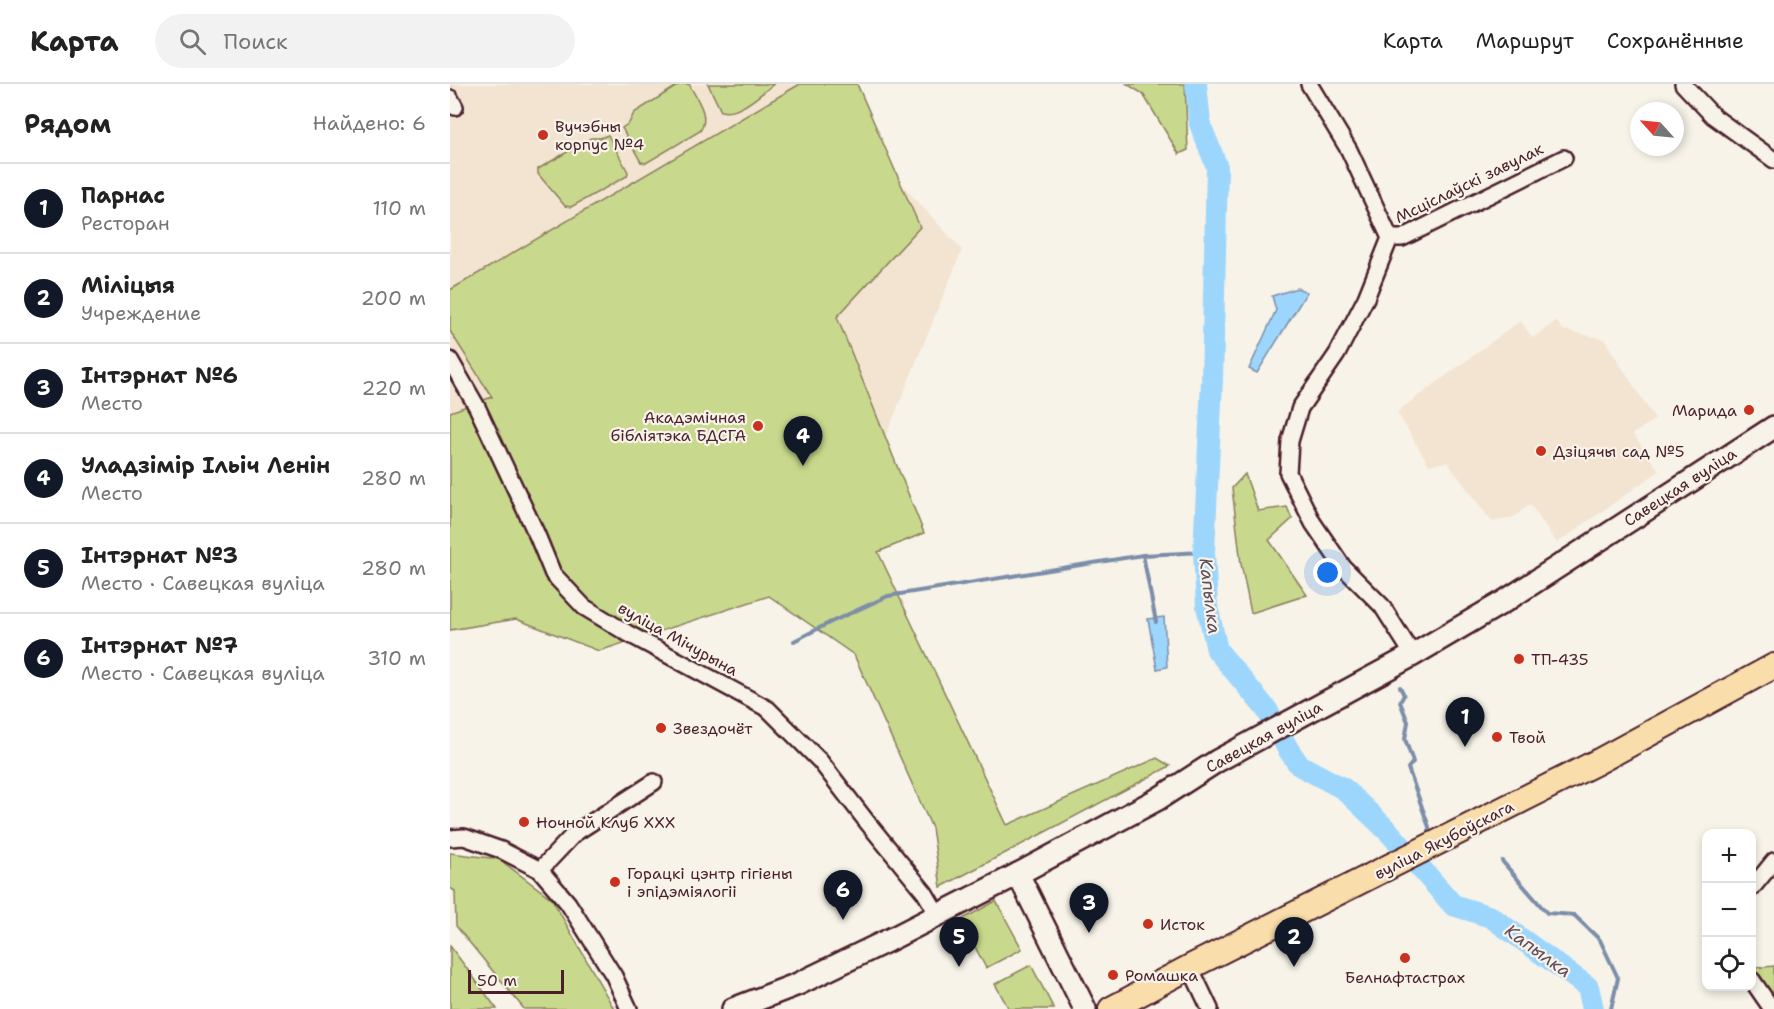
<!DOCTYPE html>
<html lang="ru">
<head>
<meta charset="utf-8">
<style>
  :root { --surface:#fff; --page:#f2f2f2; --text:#222; --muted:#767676; --line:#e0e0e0; --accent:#111827 }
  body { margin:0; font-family:"Shantell Sans",sans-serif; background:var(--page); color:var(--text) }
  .controls { position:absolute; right:18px; bottom:18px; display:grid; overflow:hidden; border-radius:12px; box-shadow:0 3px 9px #0003 }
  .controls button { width:54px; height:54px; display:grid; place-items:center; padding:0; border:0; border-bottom:2px solid var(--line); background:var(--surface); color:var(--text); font:30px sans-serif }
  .compass { position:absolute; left:1180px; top:18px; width:54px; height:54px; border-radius:50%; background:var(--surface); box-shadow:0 3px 9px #0003; rotate:297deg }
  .scale { position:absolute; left:18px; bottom:15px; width:96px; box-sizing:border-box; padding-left:6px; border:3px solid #4a1f2b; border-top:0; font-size:16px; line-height:21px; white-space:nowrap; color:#4a1f2b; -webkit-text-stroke:4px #f7f3e8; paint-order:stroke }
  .you { position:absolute; left:878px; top:489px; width:21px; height:21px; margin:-15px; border:4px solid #fff; border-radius:50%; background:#1a73e8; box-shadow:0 0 0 9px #1a73e833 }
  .badge { display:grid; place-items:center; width:39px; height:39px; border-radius:50%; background:var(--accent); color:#fff; font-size:20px; font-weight:700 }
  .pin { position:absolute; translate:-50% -50px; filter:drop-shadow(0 2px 3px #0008) }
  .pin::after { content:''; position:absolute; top:32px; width:21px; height:18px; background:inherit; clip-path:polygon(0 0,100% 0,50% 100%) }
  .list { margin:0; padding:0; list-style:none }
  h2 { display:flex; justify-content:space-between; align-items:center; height:78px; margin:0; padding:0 24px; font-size:26px }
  h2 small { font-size:20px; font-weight:400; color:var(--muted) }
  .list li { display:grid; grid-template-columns:39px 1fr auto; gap:18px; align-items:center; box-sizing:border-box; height:90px; padding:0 24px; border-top:2px solid var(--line) }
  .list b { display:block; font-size:22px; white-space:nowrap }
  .list p { margin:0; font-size:20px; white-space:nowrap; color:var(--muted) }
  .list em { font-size:20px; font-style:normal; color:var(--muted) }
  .icon { flex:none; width:33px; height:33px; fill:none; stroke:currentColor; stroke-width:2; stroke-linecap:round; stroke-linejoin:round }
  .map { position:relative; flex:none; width:1324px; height:925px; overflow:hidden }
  header { display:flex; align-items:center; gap:36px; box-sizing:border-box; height:84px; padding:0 30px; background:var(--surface); border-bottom:2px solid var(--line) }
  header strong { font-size:28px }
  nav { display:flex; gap:33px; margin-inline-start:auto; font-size:21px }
  .search { width:420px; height:54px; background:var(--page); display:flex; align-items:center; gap:15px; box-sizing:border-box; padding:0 21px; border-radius:33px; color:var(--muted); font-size:22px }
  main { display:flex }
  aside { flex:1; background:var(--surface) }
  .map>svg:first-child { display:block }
  .built { fill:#f2e4d0 }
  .green { fill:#c8d98d; stroke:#897c5c; stroke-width:1.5 }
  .water { fill:#9dd6fd; stroke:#7c8da9; stroke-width:1.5 }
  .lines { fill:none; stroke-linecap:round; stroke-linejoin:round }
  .stream { stroke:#7c8da9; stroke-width:4 }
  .river { stroke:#9dd6fd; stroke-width:22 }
  .minor-casing { stroke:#4a1f2b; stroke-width:20 }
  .secondary-casing { stroke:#4a1f2b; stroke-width:26 }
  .primary-casing { stroke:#4a1f2b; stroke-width:28 }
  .minor { stroke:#f7f3e8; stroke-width:15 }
  .secondary { stroke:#f7f3e8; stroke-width:21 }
  .primary { stroke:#f9ddab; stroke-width:24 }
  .poi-dot { fill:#c8321e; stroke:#f7f3e8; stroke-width:2 }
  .labels { text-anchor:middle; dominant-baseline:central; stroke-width:4.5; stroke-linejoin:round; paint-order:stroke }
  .poi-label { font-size:16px; fill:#4a1f2b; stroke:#f7f3e8; text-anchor:start }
  .street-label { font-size:16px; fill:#4a1f2b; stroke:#f7f3e8 }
  .water-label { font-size:18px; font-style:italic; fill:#5f4d60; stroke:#f7f3e8 }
</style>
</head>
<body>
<header>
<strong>Карта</strong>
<div class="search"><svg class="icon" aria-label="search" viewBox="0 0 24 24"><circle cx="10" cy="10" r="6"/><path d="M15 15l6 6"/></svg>Поиск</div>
<nav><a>Карта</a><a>Маршрут</a><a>Сохранённые</a></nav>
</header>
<main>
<aside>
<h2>Рядом<small>Найдено: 6</small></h2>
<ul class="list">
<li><span class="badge">1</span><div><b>Парнас</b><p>Ресторан</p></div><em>110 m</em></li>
<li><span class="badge">2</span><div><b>Міліцыя</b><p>Учреждение</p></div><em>200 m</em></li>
<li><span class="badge">3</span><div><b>Інтэрнат №6</b><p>Место</p></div><em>220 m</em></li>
<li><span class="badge">4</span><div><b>Уладзімір Ільіч Ленін</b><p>Место</p></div><em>280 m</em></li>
<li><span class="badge">5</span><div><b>Інтэрнат №3</b><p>Место · Савецкая вуліца</p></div><em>280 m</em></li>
<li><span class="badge">6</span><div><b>Інтэрнат №7</b><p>Место · Савецкая вуліца</p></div><em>310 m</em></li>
</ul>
</aside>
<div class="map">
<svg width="1324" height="925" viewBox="0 0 1324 925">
  <rect width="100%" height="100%" fill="#f7f3e8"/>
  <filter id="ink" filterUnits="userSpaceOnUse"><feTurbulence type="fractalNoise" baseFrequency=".0167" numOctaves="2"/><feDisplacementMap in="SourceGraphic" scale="12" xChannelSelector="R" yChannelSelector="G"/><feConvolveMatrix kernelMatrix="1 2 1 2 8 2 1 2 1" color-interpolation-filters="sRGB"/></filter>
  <g filter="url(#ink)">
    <!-- built -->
    <g class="built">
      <polygon points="0,0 360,0 512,166 379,491 0,362"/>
      <polygon points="1070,237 1083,254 1106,237 1113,246 1154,255 1205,335 1183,350 1209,387 1107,459 1080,420 1064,433 1042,438 997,378 979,381 947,328"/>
    </g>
    <!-- green -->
    <g class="green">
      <path d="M230,0h9c7,14 22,32 11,47l-54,32 -5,-1 -19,-34 7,-5 5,-10z"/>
      <path d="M258,0h66c-14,10 -35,32 -53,27z"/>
      <polygon points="350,0 407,0 470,143 387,233 474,449 428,468 557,741 707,674 720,682 491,803 482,744 404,571 319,512 149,567 66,535 0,546 0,328 42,313 0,247 0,206"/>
      <polygon points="677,0 735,0 738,66 729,70 693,10"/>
      <polygon points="158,51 178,88 177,92 121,123 115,122 88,90 88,85 141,54 150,54"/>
      <polygon points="795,390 808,427 837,423 842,435 819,456 857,511 801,529 791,480 782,404"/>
      <polygon points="0,769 49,775 102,815 164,925 74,925 6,842 5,807 0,804"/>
      <polygon points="546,817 572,865 536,884 511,836"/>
      <polygon points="0,862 47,925 0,925"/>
      <polygon points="581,881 604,925 559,925 545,900"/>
      <polygon points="1324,882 1324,912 1323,912 1303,884"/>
    </g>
    <!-- water -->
    <g class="water">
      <polygon points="847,204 857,208 807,289 799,285 826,226 822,212"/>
      <polygon points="714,533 717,583 707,585 698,535"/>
    </g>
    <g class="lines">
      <!-- stream -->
      <g class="stream">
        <polyline points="693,471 706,538"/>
        <polyline points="344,557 379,539 438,512 693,471 754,468"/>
        <polyline points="950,603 954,611 950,618 958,638 955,655 963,678 958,684 979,743 979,752"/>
        <polyline points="1052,777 1097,829 1124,831 1150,856 1168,894 1161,925"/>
        <polyline points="976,790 977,774"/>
      </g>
      <!-- river -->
      <polyline class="river" points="746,0 750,40 767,83 762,297 754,468 757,522 767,566 817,626 838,665 849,681 894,705 939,748 1003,821 1041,833 1138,903 1143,925"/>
      <!-- minor casing -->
      <g class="minor-casing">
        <g id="minor">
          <polyline points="859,0 899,66 940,154 916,214 887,270 850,324 840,357 838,389 863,439 893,483 932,522 963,571"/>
          <polyline points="1233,0 1263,32 1324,76"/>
          <polyline points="0,14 5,23"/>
          <polyline points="940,154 952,154 1114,74"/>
          <polyline points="0,276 27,323 87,451 103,490 134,523 177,549 318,625 370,677 417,738 475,809 488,831"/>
          <polyline points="0,754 14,753 51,766 90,786 118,819 164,892 179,925"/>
          <polyline points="90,786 125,749 204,698"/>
          <polyline points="1302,804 1324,777"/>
          <polyline points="740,883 760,925"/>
          <polyline points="1302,896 1322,925"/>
        </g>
      </g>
      <!-- secondary casing -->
      <g class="secondary-casing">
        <g id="secondary">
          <polyline points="568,790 635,925"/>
          <polyline points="283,925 348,900 445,853 568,790 708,715 767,677 963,571 1055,517 1324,343"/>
        </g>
      </g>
      <!-- primary casing -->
      <g class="primary-casing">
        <polyline id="primary" points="661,925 740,883 1147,678 1324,582"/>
      </g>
      <!-- minor -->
      <use href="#minor" class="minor"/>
      <!-- secondary -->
      <use href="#secondary" class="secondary"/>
      <!-- primary -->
      <use href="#primary" class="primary"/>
    </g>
  </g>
  <!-- markers -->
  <g class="poi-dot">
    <circle cx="93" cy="51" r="6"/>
    <circle cx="1299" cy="326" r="6"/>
    <circle cx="308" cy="342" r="6"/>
    <circle cx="1091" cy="367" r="6"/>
    <circle cx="1069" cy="575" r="6"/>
    <circle cx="211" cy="644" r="6"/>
    <circle cx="1047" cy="653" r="6"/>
    <circle cx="74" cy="738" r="6"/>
    <circle cx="165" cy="798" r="6"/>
    <circle cx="698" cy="840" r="6"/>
    <circle cx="955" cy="874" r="6"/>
    <circle cx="663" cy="891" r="6"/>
  </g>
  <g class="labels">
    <!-- poi labels -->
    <g class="poi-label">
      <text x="105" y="42">Вучэбны<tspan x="105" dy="18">корпус №4</tspan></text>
      <text x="1287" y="326" text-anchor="end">Марида</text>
      <text x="296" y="333" text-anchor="end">Акадэмічная<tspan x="296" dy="18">бібліятэка БДСГА</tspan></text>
      <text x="1103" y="367">Дзіцячы сад №5</text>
      <text x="1081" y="575">ТП-435</text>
      <text x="223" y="644">Звездочёт</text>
      <text x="1059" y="653">Твой</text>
      <text x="86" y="738">Ночной Клуб ХХХ</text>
      <text x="177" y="789">Горацкі цэнтр гігіены<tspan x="177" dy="18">і эпідэміялогіі</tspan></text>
      <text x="710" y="840">Исток</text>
      <text x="675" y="891">Ромашка</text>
      <text x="955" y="893" text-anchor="middle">Белнафтастрах</text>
    </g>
    <!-- street labels -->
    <g class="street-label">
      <text transform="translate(1019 99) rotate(-26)">Мсціслаўскі завулак</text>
      <text transform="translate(1230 403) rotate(-33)">Савецкая вуліца</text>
      <text transform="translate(228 555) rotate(29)">вуліца Мічурына</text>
      <text transform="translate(814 653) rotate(-29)">Савецкая вуліца</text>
      <text transform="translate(994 756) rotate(-27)">вуліца Якубоўскага</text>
    </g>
    <!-- water labels -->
    <g class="water-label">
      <text transform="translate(760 512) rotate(83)">Капылка</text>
      <text transform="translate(1088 867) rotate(36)">Капылка</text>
    </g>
  </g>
</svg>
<div class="controls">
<button>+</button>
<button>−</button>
<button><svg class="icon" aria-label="locate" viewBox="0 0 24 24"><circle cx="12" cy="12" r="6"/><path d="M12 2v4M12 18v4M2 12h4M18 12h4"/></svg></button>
</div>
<svg class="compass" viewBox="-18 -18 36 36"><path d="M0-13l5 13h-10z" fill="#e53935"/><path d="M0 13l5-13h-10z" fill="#767676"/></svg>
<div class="scale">50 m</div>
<div class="you"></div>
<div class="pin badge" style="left:1015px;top:663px">1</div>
<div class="pin badge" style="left:844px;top:883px">2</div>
<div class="pin badge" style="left:639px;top:849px">3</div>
<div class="pin badge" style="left:353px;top:382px">4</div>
<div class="pin badge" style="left:509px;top:883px">5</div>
<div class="pin badge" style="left:393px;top:836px">6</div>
</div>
</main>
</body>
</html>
